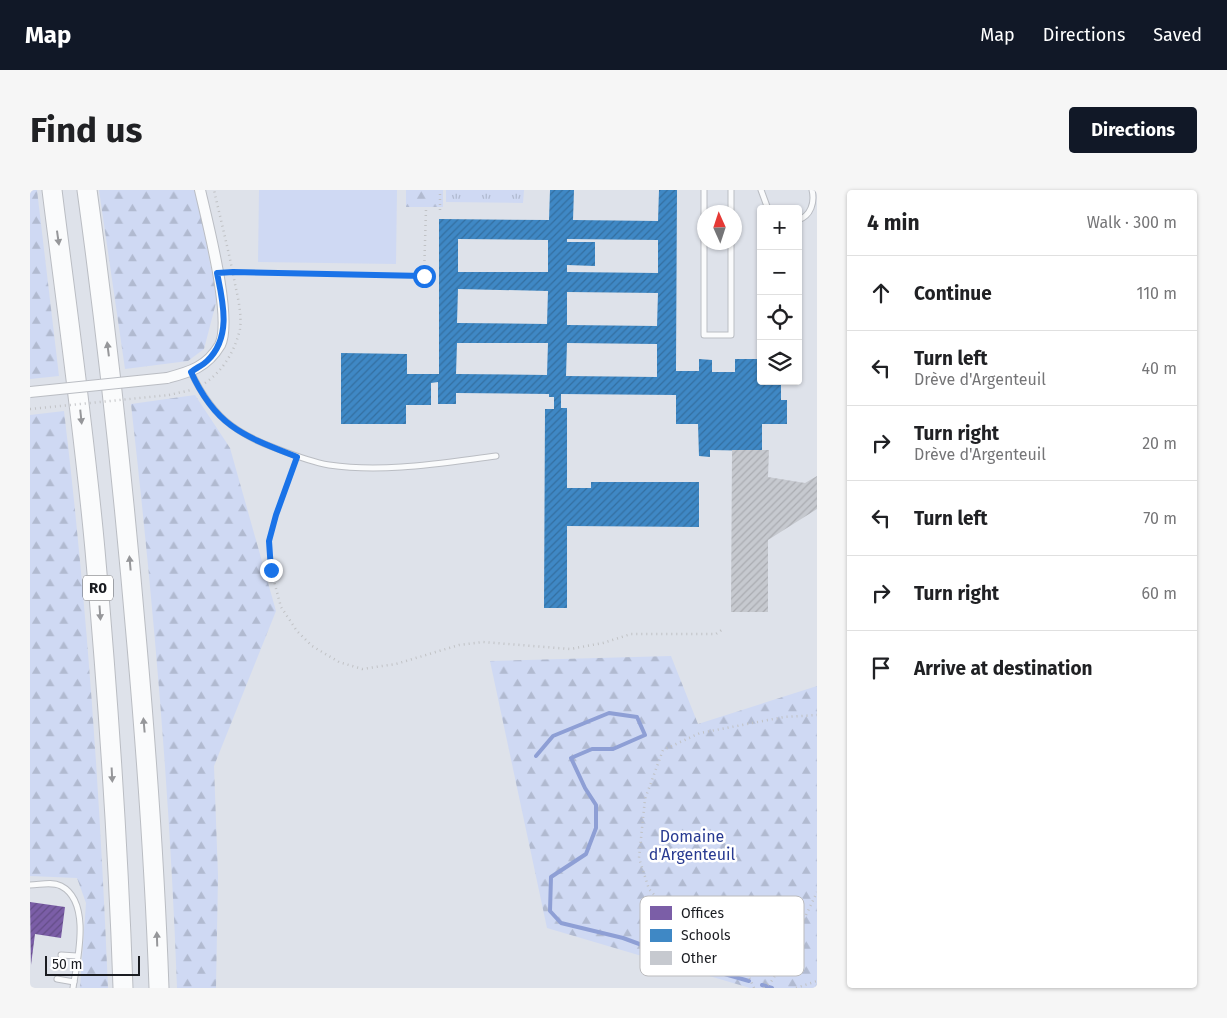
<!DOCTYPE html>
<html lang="en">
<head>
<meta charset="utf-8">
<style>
  :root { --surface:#fff; --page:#f6f6f6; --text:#202124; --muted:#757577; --line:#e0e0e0; --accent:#111827 }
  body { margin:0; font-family:"Fira Sans",sans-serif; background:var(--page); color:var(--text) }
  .controls { position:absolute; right:15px; top:15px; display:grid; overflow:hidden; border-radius:5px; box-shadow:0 1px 4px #0004 }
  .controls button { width:45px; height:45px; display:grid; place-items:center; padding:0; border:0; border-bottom:1px solid var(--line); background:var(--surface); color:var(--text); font:25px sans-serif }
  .compass { position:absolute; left:667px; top:15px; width:45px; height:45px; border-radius:50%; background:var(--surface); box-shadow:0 1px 4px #0004; rotate:357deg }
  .scale { position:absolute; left:15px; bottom:12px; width:95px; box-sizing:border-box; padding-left:5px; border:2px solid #1b1d22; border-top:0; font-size:14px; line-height:18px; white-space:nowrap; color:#1b1d22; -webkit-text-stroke:4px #fff; paint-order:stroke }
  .stop { position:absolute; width:15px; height:15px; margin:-11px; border:4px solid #1a73e8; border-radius:50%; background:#fff }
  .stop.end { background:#1a73e8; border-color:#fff; box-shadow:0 1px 5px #0008 }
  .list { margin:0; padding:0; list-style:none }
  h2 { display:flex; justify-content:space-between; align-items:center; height:65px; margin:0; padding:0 20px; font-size:21px }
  h2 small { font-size:16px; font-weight:400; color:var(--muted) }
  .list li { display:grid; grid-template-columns:32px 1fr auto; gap:15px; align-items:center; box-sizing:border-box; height:75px; padding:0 20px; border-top:1px solid var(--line) }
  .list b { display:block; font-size:19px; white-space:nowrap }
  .list p { margin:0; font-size:16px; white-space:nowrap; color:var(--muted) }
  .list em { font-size:16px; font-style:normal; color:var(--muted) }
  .icon { flex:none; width:28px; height:28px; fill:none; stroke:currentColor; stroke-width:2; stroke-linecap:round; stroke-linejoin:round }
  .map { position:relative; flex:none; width:787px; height:798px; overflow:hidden; border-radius:5px }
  header { display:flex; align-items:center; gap:30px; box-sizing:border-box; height:70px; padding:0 25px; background:var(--accent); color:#fff }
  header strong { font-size:24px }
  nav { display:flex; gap:28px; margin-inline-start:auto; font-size:18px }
  .intro { display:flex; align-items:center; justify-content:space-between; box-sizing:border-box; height:120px; padding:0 30px }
  h1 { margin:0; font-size:35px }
  .button { padding:12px 22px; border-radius:5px; background:var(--accent); color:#fff; font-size:18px; font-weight:700 }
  main { display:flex; gap:30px; padding:0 30px }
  aside { flex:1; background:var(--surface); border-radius:5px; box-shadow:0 1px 4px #0004 }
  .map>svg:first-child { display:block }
  .forest { fill:url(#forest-firs) }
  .park { fill:url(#park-tufts) }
  .pitch { fill:#cfd9f3 }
  .offices { fill:url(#offices-hatch) }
  .schools { fill:url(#schools-hatch); fill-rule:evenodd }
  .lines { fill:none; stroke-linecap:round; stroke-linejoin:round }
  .stream { stroke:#8e9fd5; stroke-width:4 }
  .building { fill:url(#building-hatch) }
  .service-casing { stroke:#babdc3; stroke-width:7 }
  .minor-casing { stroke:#babdc3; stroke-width:12 }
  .motorway-casing { stroke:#babdc3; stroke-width:21 }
  .path { stroke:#c0c2c5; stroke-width:2.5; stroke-dasharray:1 4; stroke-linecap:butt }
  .service { stroke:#fafbfc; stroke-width:5 }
  .minor { stroke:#fafbfc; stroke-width:10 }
  .motorway { stroke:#fafbfc; stroke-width:19 }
  .minor-bridge-casing { stroke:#babdc3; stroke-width:12; stroke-linecap:butt }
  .path-bridge { stroke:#c0c2c5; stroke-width:2.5; stroke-dasharray:1 4; stroke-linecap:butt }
  .minor-bridge { stroke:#fafbfc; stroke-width:10 }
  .oneway { fill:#96979a }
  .route { stroke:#1a73e8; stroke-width:6 }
  .labels { text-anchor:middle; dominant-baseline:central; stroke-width:5; stroke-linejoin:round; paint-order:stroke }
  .shield { fill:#fff; stroke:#5f6164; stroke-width:1 }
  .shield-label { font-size:15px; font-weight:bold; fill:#1b1d22 }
  .park-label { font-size:16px; fill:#283a91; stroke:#fff }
  .key { fill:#fff; stroke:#bbbbbd; stroke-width:1 }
  .key-label { font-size:14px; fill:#1b1d22 }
</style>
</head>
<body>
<header>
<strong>Map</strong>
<nav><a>Map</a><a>Directions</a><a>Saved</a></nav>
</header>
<div class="intro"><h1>Find us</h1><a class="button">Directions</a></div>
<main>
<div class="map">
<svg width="787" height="798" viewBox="0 0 787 798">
  <defs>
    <pattern id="forest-firs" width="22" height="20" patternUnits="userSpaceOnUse" patternTransform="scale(1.25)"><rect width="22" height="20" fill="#cfd9f3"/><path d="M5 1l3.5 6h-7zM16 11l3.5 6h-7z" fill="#b1bad0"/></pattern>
    <pattern id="park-tufts" width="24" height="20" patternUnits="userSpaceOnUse" patternTransform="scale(1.25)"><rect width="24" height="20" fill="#cfd9f3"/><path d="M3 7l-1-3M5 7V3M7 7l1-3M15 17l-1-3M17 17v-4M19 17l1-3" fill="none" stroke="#b1bad0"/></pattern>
    <pattern id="offices-hatch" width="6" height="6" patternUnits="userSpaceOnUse" patternTransform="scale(1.25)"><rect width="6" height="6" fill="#7b5ea7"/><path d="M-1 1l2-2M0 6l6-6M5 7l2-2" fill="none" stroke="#644d88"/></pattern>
    <pattern id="schools-hatch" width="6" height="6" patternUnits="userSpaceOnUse" patternTransform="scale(1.25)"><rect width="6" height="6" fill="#3f88c5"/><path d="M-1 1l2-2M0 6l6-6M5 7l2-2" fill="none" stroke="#346fa0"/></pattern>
    <pattern id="building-hatch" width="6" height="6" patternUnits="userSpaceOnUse" patternTransform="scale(1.25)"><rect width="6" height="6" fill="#c6c9cf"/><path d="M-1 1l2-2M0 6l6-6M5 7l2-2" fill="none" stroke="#aaacb1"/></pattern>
  </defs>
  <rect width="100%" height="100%" fill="#dee2ea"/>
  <!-- forest -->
  <g class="forest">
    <polygon points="0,0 7,0 29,186 0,189"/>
    <polygon points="69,0 166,0 187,109 174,159 158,171 95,179"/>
    <rect x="376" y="0" width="37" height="17"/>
    <path d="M165,205l35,53 46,163 -62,155 4,110 -2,112h-39c-7,-195 -24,-390 -46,-584z"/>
    <path d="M34,221c23,192 36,384 44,577h-28l6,-85 -9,-25 -47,-2v-461z"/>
    <polygon points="641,466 668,534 787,496 787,798 720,798 517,738 460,471"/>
  </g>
  <!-- park -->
  <polygon class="park" points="416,0 494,0 493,13 416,12"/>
  <!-- pitch -->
  <polygon class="pitch" points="229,0 367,0 366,74 228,72"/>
  <!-- offices -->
  <polygon class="offices" points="0,712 35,717 31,748 5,744 1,775"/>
  <!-- schools -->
  <path class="schools" d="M520,0h24l-1,30 85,1 1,-31h18l-1,181h23v-12l13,1v12h23v-13h24l2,22 20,2v17h6v24h-25v27l-52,-1v7l-11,-1 -1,-32h-22v-29l-115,-1v14h6v80h24v-6h108v45l-132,-1v82h-23l1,-199h9v-12h-5v-3l-93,-1v11h-18v-22l-7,1v22h-25v19h-65v-71l66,1v20h32v-155l110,1zM428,49l90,1v32h-90zM537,49l91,1v33l-91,-1v-7l28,1v-24h-28zM428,99l90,2 -1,33 -90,-1zM537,102l91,1 -1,33 -90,-1zM427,153h91l-1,32 -91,-1zM537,153l90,1v33l-91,-1z"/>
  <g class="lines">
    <!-- stream -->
    <g class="stream">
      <polyline points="506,566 523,546 579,523 607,527 615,545 583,559 562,559 541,568 555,598 566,615 566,638 556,664 521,687 520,721 531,733 593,748 677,779 719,791"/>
      <polyline points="732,795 742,798"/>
    </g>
  </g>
  <!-- building -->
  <polygon class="building" points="702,260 739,260 738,287 775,293 787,286 787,319 738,350 738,422 701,422"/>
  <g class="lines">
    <!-- service casing -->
    <g class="service-casing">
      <g id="service">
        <polyline points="674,0 674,145 701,145 701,52"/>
        <polyline points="701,0 701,22"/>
        <polyline points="731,0 738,19"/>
        <path d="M768,30c13,-4 17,-18 14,-30"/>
        <path d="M161,182c20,42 41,60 84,76 18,7 36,14 54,17 55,8 112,-2 167,-9"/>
        <path d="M0,695c10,0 21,-4 31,1 31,16 16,75 12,102"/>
        <polyline points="31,765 47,766"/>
        <polyline points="27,789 44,792"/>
      </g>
    </g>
    <!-- minor casing -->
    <g class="minor-casing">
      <path id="minor" d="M137,188c23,-6 40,-11 53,-33 13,-26 -13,-124 -20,-155"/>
    </g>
    <!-- motorway casing -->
    <g class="motorway-casing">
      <g id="motorway">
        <path d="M22,0c15,120 32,240 43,360 13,146 23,292 28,438"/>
        <path d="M57,0c21,152 37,304 50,456 10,114 18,228 22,342"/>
      </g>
    </g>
    <!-- path -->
    <g class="path">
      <polyline points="410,20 410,0"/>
      <polyline points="199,82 394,86 396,19"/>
      <path d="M175,193c18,-12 30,-32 35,-54 2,-14 -2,-31 -5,-45 -6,-32 -14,-63 -21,-94"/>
      <polyline points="139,205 161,200"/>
      <polyline points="265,273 239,351 241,380 251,417 267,441 282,456 309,472 332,479 366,474 429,455 453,452 540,459 573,453 601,444 686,444 693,439"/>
      <polyline points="724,798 715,778 671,738 635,717 619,699 609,668 615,609 633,560 670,543 754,527 787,525"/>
      <polyline points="734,798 741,792 754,771 787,702"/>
      <polyline points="766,798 787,791"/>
    </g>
    <!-- service -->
    <use href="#service" class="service"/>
    <!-- minor -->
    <use href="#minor" class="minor"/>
    <!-- motorway -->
    <use href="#motorway" class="motorway"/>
    <!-- minor-bridge casing -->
    <g class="minor-bridge-casing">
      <polyline id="minor-bridge" points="0,202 137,188"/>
    </g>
    <!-- path-bridge -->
    <polyline class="path-bridge" points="0,219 139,205"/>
    <!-- minor-bridge -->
    <use href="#minor-bridge" class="minor-bridge"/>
  </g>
  <!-- one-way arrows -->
  <defs><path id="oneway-solid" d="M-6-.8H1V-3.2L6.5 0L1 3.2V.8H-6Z" transform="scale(1.25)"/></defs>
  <g class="oneway">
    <use href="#oneway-solid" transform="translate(28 48) rotate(82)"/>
    <use href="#oneway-solid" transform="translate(78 159) rotate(-97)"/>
    <use href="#oneway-solid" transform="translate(51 227) rotate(84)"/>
    <use href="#oneway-solid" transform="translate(100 373) rotate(-95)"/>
    <use href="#oneway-solid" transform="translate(70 423) rotate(86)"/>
    <use href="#oneway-solid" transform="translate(114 535) rotate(-95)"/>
    <use href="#oneway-solid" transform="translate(82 585) rotate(87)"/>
    <use href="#oneway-solid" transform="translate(127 749) rotate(-92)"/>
  </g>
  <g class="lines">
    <!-- route -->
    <path class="route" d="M241,380l-2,-29 7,-26 21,-58c-53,-21 -81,-30 -106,-85 5,-4 12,-7 16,-11 25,-24 16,-59 10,-88l16,-1 191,4"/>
  </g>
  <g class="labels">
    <!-- shield labels -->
    <rect class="shield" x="53" y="385.5" width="30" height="25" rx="4"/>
    <g class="shield-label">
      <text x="68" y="398">R0</text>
    </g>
    <!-- park labels -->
    <g class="park-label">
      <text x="662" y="646">Domaine<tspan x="662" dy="18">d'Argenteuil</tspan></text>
    </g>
  </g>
  <!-- legend -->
  <rect x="610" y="706" width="164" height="80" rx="8" class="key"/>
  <rect x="620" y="716" width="22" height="14" fill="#7b5ea7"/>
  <rect x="620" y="739" width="22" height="13" fill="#3f88c5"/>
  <rect x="620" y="761" width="22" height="14" fill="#c6c9cf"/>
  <g class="key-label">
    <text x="651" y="728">Offices</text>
    <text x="651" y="750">Schools</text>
    <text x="651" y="773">Other</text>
  </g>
</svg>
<div class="controls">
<button>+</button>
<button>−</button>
<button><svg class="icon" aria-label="locate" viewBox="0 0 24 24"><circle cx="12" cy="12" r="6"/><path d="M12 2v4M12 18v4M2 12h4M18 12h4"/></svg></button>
<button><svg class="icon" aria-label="layers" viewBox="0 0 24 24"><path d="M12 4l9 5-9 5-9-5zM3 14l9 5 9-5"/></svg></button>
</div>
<svg class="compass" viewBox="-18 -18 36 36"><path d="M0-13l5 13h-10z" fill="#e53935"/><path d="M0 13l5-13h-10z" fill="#757577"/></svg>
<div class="scale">50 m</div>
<div class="stop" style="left:394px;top:86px"></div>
<div class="stop end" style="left:241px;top:380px"></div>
</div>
<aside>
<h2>4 min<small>Walk · 300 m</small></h2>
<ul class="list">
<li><svg class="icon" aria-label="ahead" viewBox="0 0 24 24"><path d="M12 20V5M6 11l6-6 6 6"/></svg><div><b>Continue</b></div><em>110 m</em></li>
<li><svg class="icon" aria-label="left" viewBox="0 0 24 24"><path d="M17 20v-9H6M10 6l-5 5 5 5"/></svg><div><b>Turn left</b><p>Drève d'Argenteuil</p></div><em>40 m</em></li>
<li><svg class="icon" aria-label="right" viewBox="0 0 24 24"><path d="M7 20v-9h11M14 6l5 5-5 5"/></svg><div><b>Turn right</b><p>Drève d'Argenteuil</p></div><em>20 m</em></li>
<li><svg class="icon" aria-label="left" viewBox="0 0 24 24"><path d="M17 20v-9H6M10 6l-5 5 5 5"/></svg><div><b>Turn left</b></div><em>70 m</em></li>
<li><svg class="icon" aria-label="right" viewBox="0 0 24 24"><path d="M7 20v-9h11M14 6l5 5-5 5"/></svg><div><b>Turn right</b></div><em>60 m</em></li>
<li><svg class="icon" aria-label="arrive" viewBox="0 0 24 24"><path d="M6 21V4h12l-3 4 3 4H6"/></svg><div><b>Arrive at destination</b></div></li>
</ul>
</aside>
</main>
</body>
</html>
